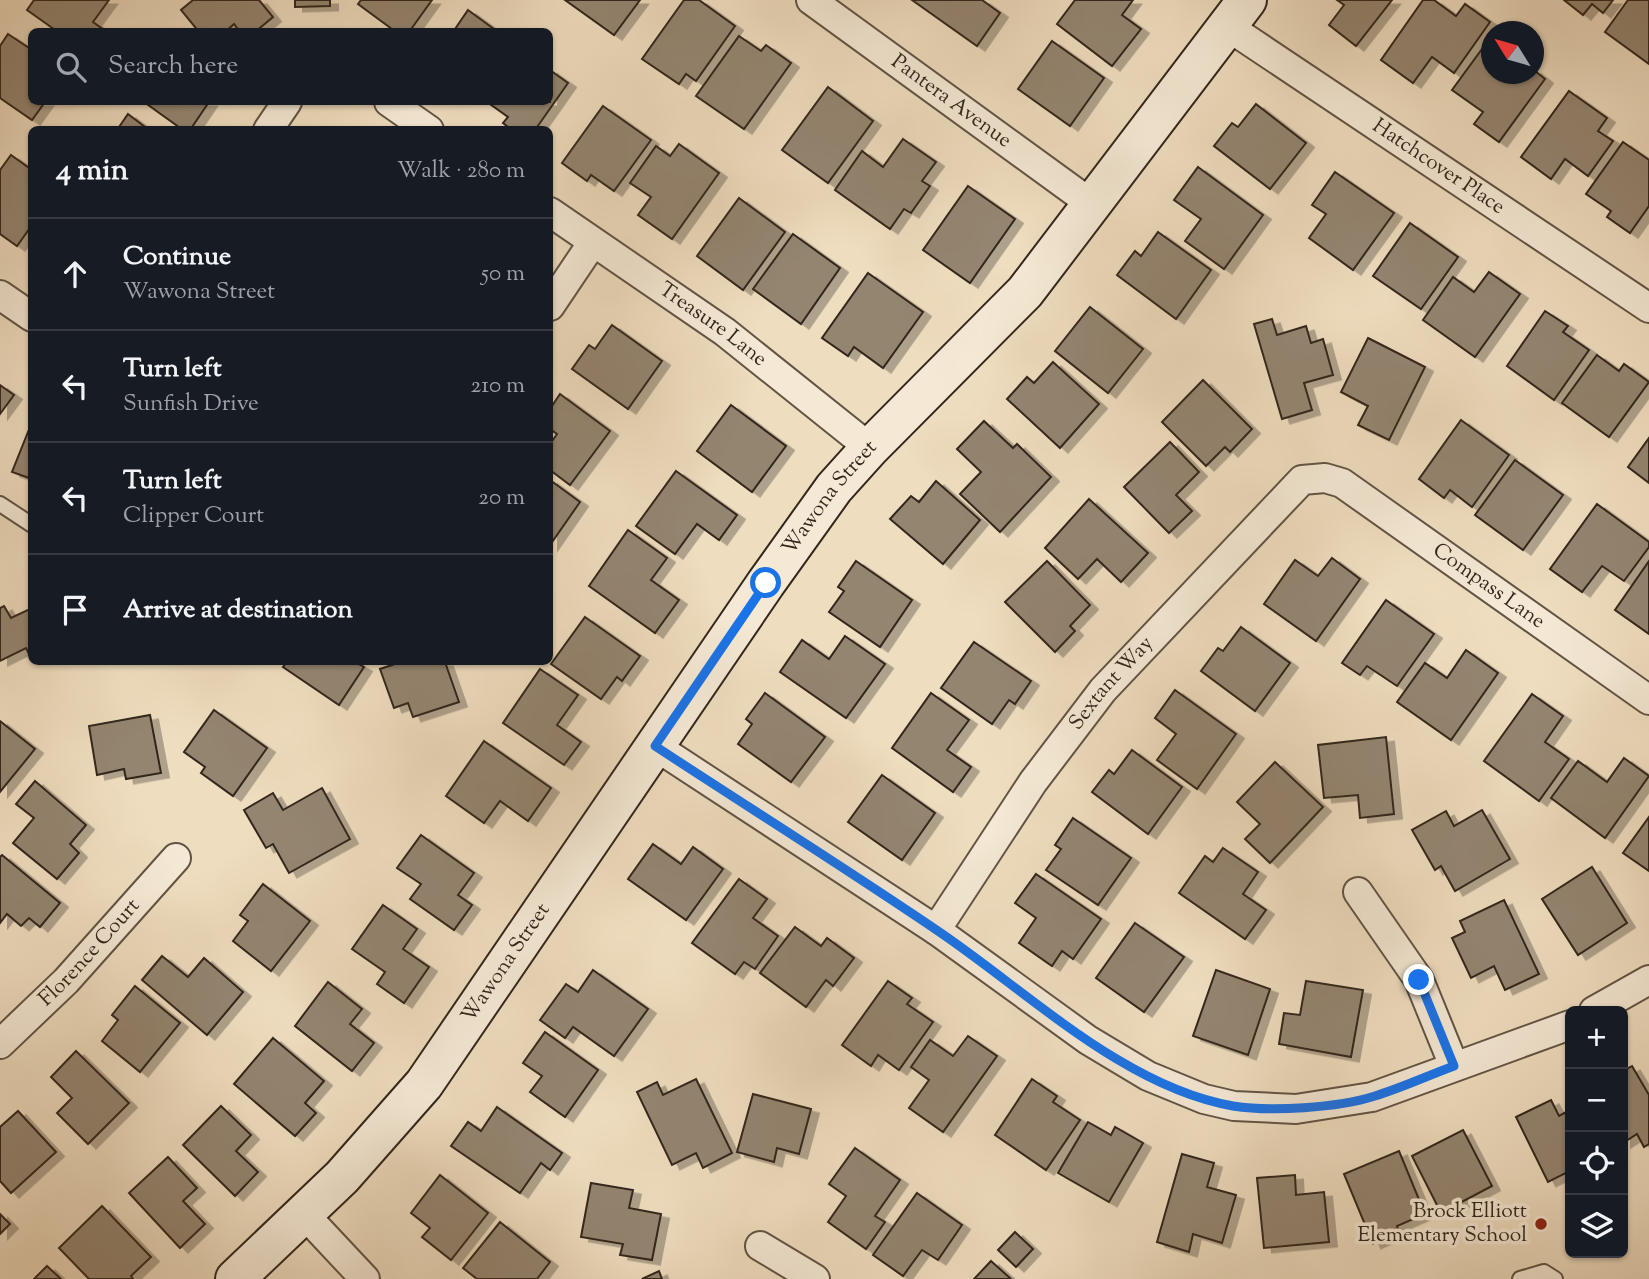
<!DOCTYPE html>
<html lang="en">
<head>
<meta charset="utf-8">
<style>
  :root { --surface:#171b24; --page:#242831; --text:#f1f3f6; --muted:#9ea1a6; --line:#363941 }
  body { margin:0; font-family:"Sorts Mill Goudy",serif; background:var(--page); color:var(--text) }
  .controls { position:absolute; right:21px; bottom:21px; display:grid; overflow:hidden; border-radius:10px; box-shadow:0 2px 5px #0004 }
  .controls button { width:63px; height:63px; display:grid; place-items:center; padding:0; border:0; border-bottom:2px solid var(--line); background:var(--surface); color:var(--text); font:35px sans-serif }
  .compass { position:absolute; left:1481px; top:21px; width:63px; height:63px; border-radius:50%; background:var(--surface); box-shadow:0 2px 5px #0004; rotate:307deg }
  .stop { position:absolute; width:21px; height:21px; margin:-16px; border:5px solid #1a73e8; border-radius:50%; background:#fff }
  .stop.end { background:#1a73e8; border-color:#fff; box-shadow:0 2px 7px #0008 }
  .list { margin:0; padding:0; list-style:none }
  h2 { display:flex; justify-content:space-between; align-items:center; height:91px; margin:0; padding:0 28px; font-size:30px }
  h2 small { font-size:23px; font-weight:400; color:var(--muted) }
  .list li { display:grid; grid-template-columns:46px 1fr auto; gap:21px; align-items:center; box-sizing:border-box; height:112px; padding:0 28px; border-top:2px solid var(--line) }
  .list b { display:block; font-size:26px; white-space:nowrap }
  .list p { margin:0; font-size:23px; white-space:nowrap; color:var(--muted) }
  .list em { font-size:23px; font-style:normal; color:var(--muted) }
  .icon { flex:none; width:38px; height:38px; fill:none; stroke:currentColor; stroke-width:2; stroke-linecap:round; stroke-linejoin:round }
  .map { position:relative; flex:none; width:1649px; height:1279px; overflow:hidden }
  .search { position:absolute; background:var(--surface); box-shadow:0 2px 5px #0004; left:28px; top:28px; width:525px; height:77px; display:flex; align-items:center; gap:18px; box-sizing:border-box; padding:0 24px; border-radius:10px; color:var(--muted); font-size:26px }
  .panel { position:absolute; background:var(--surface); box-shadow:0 2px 5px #0004; left:28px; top:126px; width:525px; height:539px; border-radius:10px }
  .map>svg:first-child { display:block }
  .building { fill:#948571; stroke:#32261c; stroke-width:2; filter:url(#shadow) }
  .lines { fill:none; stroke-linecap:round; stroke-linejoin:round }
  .lane-casing { stroke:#615445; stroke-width:18 }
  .street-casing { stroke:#615445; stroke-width:32 }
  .secondary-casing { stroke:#32261c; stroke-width:42 }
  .lane { stroke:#f5e9d5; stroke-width:14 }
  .street { stroke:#f5e9d5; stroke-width:28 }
  .secondary { stroke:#f5e9d5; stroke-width:38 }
  .route { stroke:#1a73e8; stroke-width:9 }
  .poi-dot { fill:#8f2418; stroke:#f5e9d5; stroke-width:2.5 }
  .labels { text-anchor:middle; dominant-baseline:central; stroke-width:7; stroke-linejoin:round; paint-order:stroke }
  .street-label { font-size:21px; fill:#32261c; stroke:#f5e9d5 }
  .poi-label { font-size:21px; fill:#32261c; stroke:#f5e9d5; text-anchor:end }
</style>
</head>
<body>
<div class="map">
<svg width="1649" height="1279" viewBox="0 0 1649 1279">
  <defs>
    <filter id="shadow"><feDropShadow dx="8" dy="4.5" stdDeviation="0" flood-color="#0004"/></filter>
  </defs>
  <rect width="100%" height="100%" fill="#efddbf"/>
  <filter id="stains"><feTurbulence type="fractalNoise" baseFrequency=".00286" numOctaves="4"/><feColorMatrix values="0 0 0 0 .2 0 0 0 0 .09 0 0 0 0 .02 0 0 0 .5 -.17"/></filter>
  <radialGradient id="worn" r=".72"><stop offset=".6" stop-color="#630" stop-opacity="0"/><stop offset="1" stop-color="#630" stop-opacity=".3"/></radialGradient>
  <!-- building -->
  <g class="building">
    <polygon points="34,0 109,0 93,22 107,32 58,32 27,10"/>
    <polygon points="193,0 259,0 273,17 255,32 240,32 234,24 225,32 199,32 181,10"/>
    <polygon points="295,0 330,0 330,6 295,7"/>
    <polygon points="361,0 432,0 409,32 396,32 358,4"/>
    <polygon points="565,0 640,0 614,35"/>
    <polygon points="684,0 699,0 735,26 696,81 686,74 679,84 642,59"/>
    <polygon points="912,0 982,0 1000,13 977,46"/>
    <polygon points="1075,0 1133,0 1122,15 1141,29 1112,66 1057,24"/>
    <polygon points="1337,0 1392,0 1356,46 1329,25 1344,5"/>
    <polygon points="1423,0 1434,0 1456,16 1465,4 1490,22 1454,73 1432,57 1413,83 1381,60"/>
    <polygon points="1564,0 1613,0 1603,13 1592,4 1583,15"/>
    <polygon points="1628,0 1649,0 1649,64 1605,32"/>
    <polygon points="468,10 498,32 453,32"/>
    <polygon points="8,34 32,50 32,102 45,102 32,120 0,98 0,46"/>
    <polygon points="739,36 761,51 766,45 791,63 744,129 696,96"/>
    <polygon points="1490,38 1492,40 1492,74 1534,74 1534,70 1545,79 1499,142 1474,124 1483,112 1452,90"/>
    <polygon points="1052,41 1104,78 1070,126 1018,89"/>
    <polygon points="550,70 568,83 535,130 512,130 503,123 508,117 487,102 550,102"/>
    <polygon points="828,87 873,121 828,183 782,150"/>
    <polygon points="1569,91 1607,118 1598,131 1613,141 1588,176 1565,159 1551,179 1521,157"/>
    <polygon points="144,102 209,102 190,130 183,130"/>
    <polygon points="1256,104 1306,143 1270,189 1214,146 1232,123 1238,127"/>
    <polygon points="603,106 651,140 614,191 591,175 587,181 562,163"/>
    <polygon points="128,114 149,130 117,130"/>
    <polygon points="903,139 936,162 922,181 930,186 911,213 904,209 890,229 835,190 862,151 883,167"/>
    <polygon points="1623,142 1649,160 1649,206 1630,233 1607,217 1611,211 1586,194"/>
    <polygon points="679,144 719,173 672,239 638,215 651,197 630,183 656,146 670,156"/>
    <polygon points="11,155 32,170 32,225 17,246 0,234 0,170"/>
    <polygon points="1198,167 1263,215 1224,269 1185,241 1201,219 1174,200"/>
    <polygon points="1335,172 1394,213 1353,270 1309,238 1326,214 1312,205"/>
    <polygon points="968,186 1015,219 970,283 923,250"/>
    <polygon points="739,198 785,232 743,290 697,256"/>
    <polygon points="1410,223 1458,257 1421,309 1373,276"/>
    <polygon points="1158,232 1211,270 1176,319 1117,275 1135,251 1141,256"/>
    <polygon points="793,234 840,268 801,324 753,289"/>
    <polygon points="1489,272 1520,294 1475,357 1423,320 1453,277 1474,292"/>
    <polygon points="868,273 923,312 883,368 854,347 848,356 822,338"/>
    <polygon points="1090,307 1143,349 1108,393 1055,351"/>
    <polygon points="1545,311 1568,326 1563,332 1589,350 1554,400 1507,366"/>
    <polygon points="1272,319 1277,335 1306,326 1311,343 1323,339 1333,375 1304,383 1312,410 1282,419 1254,324"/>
    <polygon points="612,325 662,361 628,409 572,369 589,345 595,349"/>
    <polygon points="1368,338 1425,367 1389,440 1358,425 1368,406 1341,392"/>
    <polygon points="1597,355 1619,371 1624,364 1649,382 1609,437 1562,403"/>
    <polygon points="1053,362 1099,404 1060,448 1007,399 1027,377 1034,383"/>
    <polygon points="1203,380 1252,429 1230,452 1225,447 1206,466 1162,422"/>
    <polygon points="0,385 14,395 0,414"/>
    <polygon points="560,394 610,431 570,485 550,470 550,444 557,434 550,429 550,409"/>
    <polygon points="731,405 786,446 752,492 697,451"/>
    <polygon points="1461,420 1509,455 1472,507 1450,490 1444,498 1419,479"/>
    <polygon points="984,421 1013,448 1017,444 1051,477 1000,532 960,494 981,472 957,449"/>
    <polygon points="32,422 32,479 12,472"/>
    <polygon points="1649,438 1649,483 1628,467"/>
    <polygon points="1170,442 1199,472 1176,495 1192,511 1169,533 1124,487"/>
    <polygon points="1515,460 1563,495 1523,550 1475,515"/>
    <polygon points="676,471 737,515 719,540 697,524 675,554 636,526"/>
    <polygon points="550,480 580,502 550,545"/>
    <polygon points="936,481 980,520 943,564 890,519 911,496 919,502"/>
    <polygon points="1089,499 1148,553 1121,582 1097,559 1078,579 1045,548"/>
    <polygon points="1597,504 1649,542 1649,547 1624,581 1602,566 1582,592 1550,569"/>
    <polygon points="628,530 667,558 651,580 679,600 655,633 589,586"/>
    <polygon points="1332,558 1360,579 1316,641 1264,604 1295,560 1318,576"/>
    <polygon points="856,561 912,600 880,647 829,612 844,591 838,587"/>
    <polygon points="1047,561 1090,605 1070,626 1075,631 1055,652 1005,602"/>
    <polygon points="1649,561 1649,634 1615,610"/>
    <polygon points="1386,600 1434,634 1397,686 1367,666 1360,675 1342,663"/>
    <polygon points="4,606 11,618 32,608 32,660 26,648 0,661 0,608"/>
    <polygon points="585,617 640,656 622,681 617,677 601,699 551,664"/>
    <polygon points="1241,627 1290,663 1255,711 1201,671 1218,648 1223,651"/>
    <polygon points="845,636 885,664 846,718 780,672 802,640 829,659"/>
    <polygon points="974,642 1031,681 1015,704 1009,700 992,724 941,688"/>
    <polygon points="1466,650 1498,673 1451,740 1397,702 1425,663 1447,678"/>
    <polygon points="287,662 355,662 364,667 339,705 283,667"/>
    <polygon points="401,662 445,662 459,702 413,717 408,703 394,708 380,669"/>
    <polygon points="540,669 578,695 557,725 581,742 564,765 503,723"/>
    <polygon points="1175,690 1236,734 1197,789 1157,760 1176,734 1155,718"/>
    <polygon points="765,693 825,737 791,782 738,744 752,724 746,719"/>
    <polygon points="931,693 969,720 947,750 971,767 953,792 892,748"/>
    <polygon points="1532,694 1563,716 1545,742 1569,759 1539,801 1484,761"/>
    <polygon points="214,710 267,748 233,796 201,773 205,767 184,752"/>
    <polygon points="150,715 161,773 126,779 124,769 97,775 89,726"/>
    <polygon points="0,721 35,749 0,792"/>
    <polygon points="1386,737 1394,814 1360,818 1358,795 1324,798 1318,745"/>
    <polygon points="484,741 551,788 528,821 500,801 484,823 446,796"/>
    <polygon points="1132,750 1182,787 1148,834 1092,792 1109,770 1114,774"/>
    <polygon points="1624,758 1649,776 1605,838 1551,798 1578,761 1607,782"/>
    <polygon points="1275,762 1323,807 1270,863 1245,839 1260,824 1237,802"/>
    <polygon points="882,775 935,813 902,860 848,822"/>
    <polygon points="35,781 86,825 70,844 79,853 57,879 13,843 34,818 16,804"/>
    <polygon points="322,788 350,839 289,873 273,844 266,848 244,810 273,793 283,810"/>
    <polygon points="1482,810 1510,859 1455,891 1441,866 1435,870 1412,830 1446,811 1454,826"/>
    <polygon points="1649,817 1649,871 1623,853"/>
    <polygon points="1073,818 1131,858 1098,905 1046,870 1061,849 1055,845"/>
    <polygon points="421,835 474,873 458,895 472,905 454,930 410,899 421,884 397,868"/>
    <polygon points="653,844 681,864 693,847 723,869 686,920 628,879"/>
    <polygon points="1223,848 1258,872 1243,894 1266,910 1245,939 1179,893 1205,856 1213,862"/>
    <polygon points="2,855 60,903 40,927 29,918 21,926 7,914 0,923 0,857"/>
    <polygon points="1592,867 1627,923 1578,955 1542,899"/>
    <polygon points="1036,874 1101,919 1073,959 1062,951 1052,966 1019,943 1036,918 1015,903"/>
    <polygon points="739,879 767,899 753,918 778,936 755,969 744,962 735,974 692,943"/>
    <polygon points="263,884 310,921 271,971 233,941 248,921 240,915"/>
    <polygon points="1504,900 1539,974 1505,990 1494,966 1471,978 1452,938 1465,932 1460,921"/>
    <polygon points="383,905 417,929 403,949 429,967 404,1003 377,984 385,972 352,949"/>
    <polygon points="1135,923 1184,957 1144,1012 1096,978"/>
    <polygon points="795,927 821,946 827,938 854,958 833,986 826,980 806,1007 760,973"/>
    <polygon points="162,956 188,977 204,958 243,992 207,1035 142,980"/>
    <polygon points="593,970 648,1009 614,1056 573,1027 565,1038 540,1020 566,984 578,992"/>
    <polygon points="1216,970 1270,989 1248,1055 1193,1036"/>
    <polygon points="888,981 912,998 907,1004 933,1022 899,1070 878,1055 871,1066 842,1045"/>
    <polygon points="1306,981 1363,990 1351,1057 1279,1044 1284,1013 1300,1015"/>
    <polygon points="328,982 362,1009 350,1024 374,1043 352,1071 295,1026"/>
    <polygon points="135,986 180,1023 140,1072 102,1041 118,1020 112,1015"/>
    <polygon points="545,1032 598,1070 565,1117 530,1092 542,1076 523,1063"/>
    <polygon points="968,1036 997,1056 943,1132 909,1108 929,1080 911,1067 930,1040 953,1056"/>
    <polygon points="273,1038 324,1081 305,1103 316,1113 295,1136 234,1084"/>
    <polygon points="76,1051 129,1103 88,1144 57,1113 72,1098 51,1077"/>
    <polygon points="1632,1066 1649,1095 1649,1144 1644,1147 1637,1134 1623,1143 1623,1071"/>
    <polygon points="696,1079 732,1153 703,1168 696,1153 672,1165 637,1092 657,1082 663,1095"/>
    <polygon points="1032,1079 1057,1096 1053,1102 1080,1120 1046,1170 995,1135"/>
    <polygon points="753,1094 811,1109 799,1154 777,1148 774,1162 737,1152"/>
    <polygon points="1551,1100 1559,1116 1570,1110 1570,1171 1548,1182 1516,1117"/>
    <polygon points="221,1106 251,1135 236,1151 258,1172 235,1196 183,1145"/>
    <polygon points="497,1107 562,1153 550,1170 541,1163 520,1193 451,1146 468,1122 481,1131"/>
    <polygon points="18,1111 56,1152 11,1193 0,1181 0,1127"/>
    <polygon points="1088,1122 1111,1135 1115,1127 1143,1143 1109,1202 1058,1173"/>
    <polygon points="1463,1130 1492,1186 1441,1213 1412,1156"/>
    <polygon points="855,1148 900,1180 875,1216 885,1222 866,1249 828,1222 846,1196 829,1184"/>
    <polygon points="1399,1151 1425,1214 1397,1226 1399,1232 1373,1244 1344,1174"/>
    <polygon points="1182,1154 1214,1163 1207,1187 1236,1195 1222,1243 1193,1234 1189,1252 1157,1242"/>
    <polygon points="168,1157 197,1188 183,1201 205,1224 180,1248 129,1193"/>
    <polygon points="440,1175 488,1213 451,1260 422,1237 430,1228 411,1213"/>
    <polygon points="1295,1175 1296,1195 1324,1192 1329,1242 1264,1248 1257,1178"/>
    <polygon points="591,1183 633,1190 629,1208 661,1214 652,1260 620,1255 623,1244 581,1237"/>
    <polygon points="917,1193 962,1225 938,1260 922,1250 903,1276 873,1255"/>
    <polygon points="102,1206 151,1257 131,1276 133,1279 89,1279 59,1248"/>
    <polygon points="0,1214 10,1224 0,1234"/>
    <polygon points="500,1222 550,1262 537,1279 477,1279 463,1268"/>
    <polygon points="1015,1232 1033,1249 1016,1267 998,1250"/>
    <polygon points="991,1261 1011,1279 974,1279"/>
    <polygon points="47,1266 61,1279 34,1279"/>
    <polygon points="659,1271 662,1279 642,1279"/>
  </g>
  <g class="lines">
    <!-- lane casing -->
    <g class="lane-casing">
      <g id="lane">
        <polyline points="0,504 32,525"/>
        <polyline points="1520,1279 1544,1272 1555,1279"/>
      </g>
    </g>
    <!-- street casing -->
    <g class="street-casing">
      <g id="street">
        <path id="s1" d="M811,0l282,205"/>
        <path id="s2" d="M1227,26l422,282"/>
        <polyline points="389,102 429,130"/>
        <polyline points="268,130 287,102"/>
        <path id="s3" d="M550,212l175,120 145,116"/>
        <polyline points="0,295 32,317"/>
        <polyline points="550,306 593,242"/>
        <polyline points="655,746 936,930 1088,1040 1148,1076 1204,1099 1234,1106 1296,1109 1372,1097 1570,1025"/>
        <polyline points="1358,892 1419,980 1454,1066"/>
        <path id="s4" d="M936,930l97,-148 70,-92 199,-210 23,-2 17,5 307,217"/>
        <polyline points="1594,1011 1649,980"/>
        <path id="s5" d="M0,1044l66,-63 110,-123"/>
        <polyline points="305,1215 365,1279"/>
        <polyline points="760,1246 815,1279"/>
      </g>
    </g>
    <!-- secondary casing -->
    <g class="secondary-casing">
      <g id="secondary">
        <path id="s6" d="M235,1279l107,-102 82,-93 342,-501 68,-95 36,-40 155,-156 222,-292"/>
      </g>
    </g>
    <!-- lane -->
    <use href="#lane" class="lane"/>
    <!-- street -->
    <use href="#street" class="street"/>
    <!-- secondary -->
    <use href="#secondary" class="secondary"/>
  </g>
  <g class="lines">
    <!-- route -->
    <path class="route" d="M766,583l-111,163c93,61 187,120 280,183 90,60 188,158 298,177 38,6 104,2 142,-10 26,-8 52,-20 79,-30l-35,-86"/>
  </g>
  <!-- markers -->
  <circle class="poi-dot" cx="1541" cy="1224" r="7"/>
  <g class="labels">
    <!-- street labels -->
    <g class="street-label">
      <text stroke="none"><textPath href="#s1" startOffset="173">Pantera Avenue</textPath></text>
      <text stroke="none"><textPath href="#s2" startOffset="254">Hatchcover Place</textPath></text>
      <text stroke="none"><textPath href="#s3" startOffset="198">Treasure Lane</textPath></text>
      <text stroke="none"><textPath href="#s6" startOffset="985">Wawona Street</textPath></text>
      <text stroke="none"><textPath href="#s4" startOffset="802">Compass Lane</textPath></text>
      <text stroke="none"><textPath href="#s4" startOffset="303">Sextant Way</textPath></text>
      <text stroke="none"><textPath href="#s5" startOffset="128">Florence Court</textPath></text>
      <text stroke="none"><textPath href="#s6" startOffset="418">Wawona Street</textPath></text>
    </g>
    <!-- poi labels -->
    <g class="poi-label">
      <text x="1527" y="1212">Brock Elliott<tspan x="1527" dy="24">Elementary School</tspan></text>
    </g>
  </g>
  <rect width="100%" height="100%" filter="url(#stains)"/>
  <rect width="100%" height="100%" fill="url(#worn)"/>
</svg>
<div class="controls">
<button>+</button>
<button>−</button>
<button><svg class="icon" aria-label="locate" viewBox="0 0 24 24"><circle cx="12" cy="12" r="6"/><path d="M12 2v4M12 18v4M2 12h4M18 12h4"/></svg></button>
<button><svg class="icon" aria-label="layers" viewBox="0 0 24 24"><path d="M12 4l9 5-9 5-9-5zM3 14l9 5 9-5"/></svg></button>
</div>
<svg class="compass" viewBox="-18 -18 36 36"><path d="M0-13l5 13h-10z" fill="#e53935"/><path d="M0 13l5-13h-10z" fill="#9ea1a6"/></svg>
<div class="stop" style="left:766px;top:583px"></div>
<div class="stop end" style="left:1419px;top:980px"></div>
<div class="search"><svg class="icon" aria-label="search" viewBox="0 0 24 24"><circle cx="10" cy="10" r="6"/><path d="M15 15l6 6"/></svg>Search here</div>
<section class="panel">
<h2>4 min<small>Walk · 280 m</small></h2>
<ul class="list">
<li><svg class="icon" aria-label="ahead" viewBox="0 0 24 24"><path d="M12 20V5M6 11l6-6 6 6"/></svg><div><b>Continue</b><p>Wawona Street</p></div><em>50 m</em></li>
<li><svg class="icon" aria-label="left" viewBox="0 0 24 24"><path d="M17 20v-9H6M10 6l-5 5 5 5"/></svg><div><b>Turn left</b><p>Sunfish Drive</p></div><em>210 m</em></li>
<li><svg class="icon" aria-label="left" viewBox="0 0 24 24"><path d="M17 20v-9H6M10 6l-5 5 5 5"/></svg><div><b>Turn left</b><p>Clipper Court</p></div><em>20 m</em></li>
<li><svg class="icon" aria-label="arrive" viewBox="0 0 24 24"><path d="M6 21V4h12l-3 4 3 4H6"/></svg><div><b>Arrive at destination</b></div></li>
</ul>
</section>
</div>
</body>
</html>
